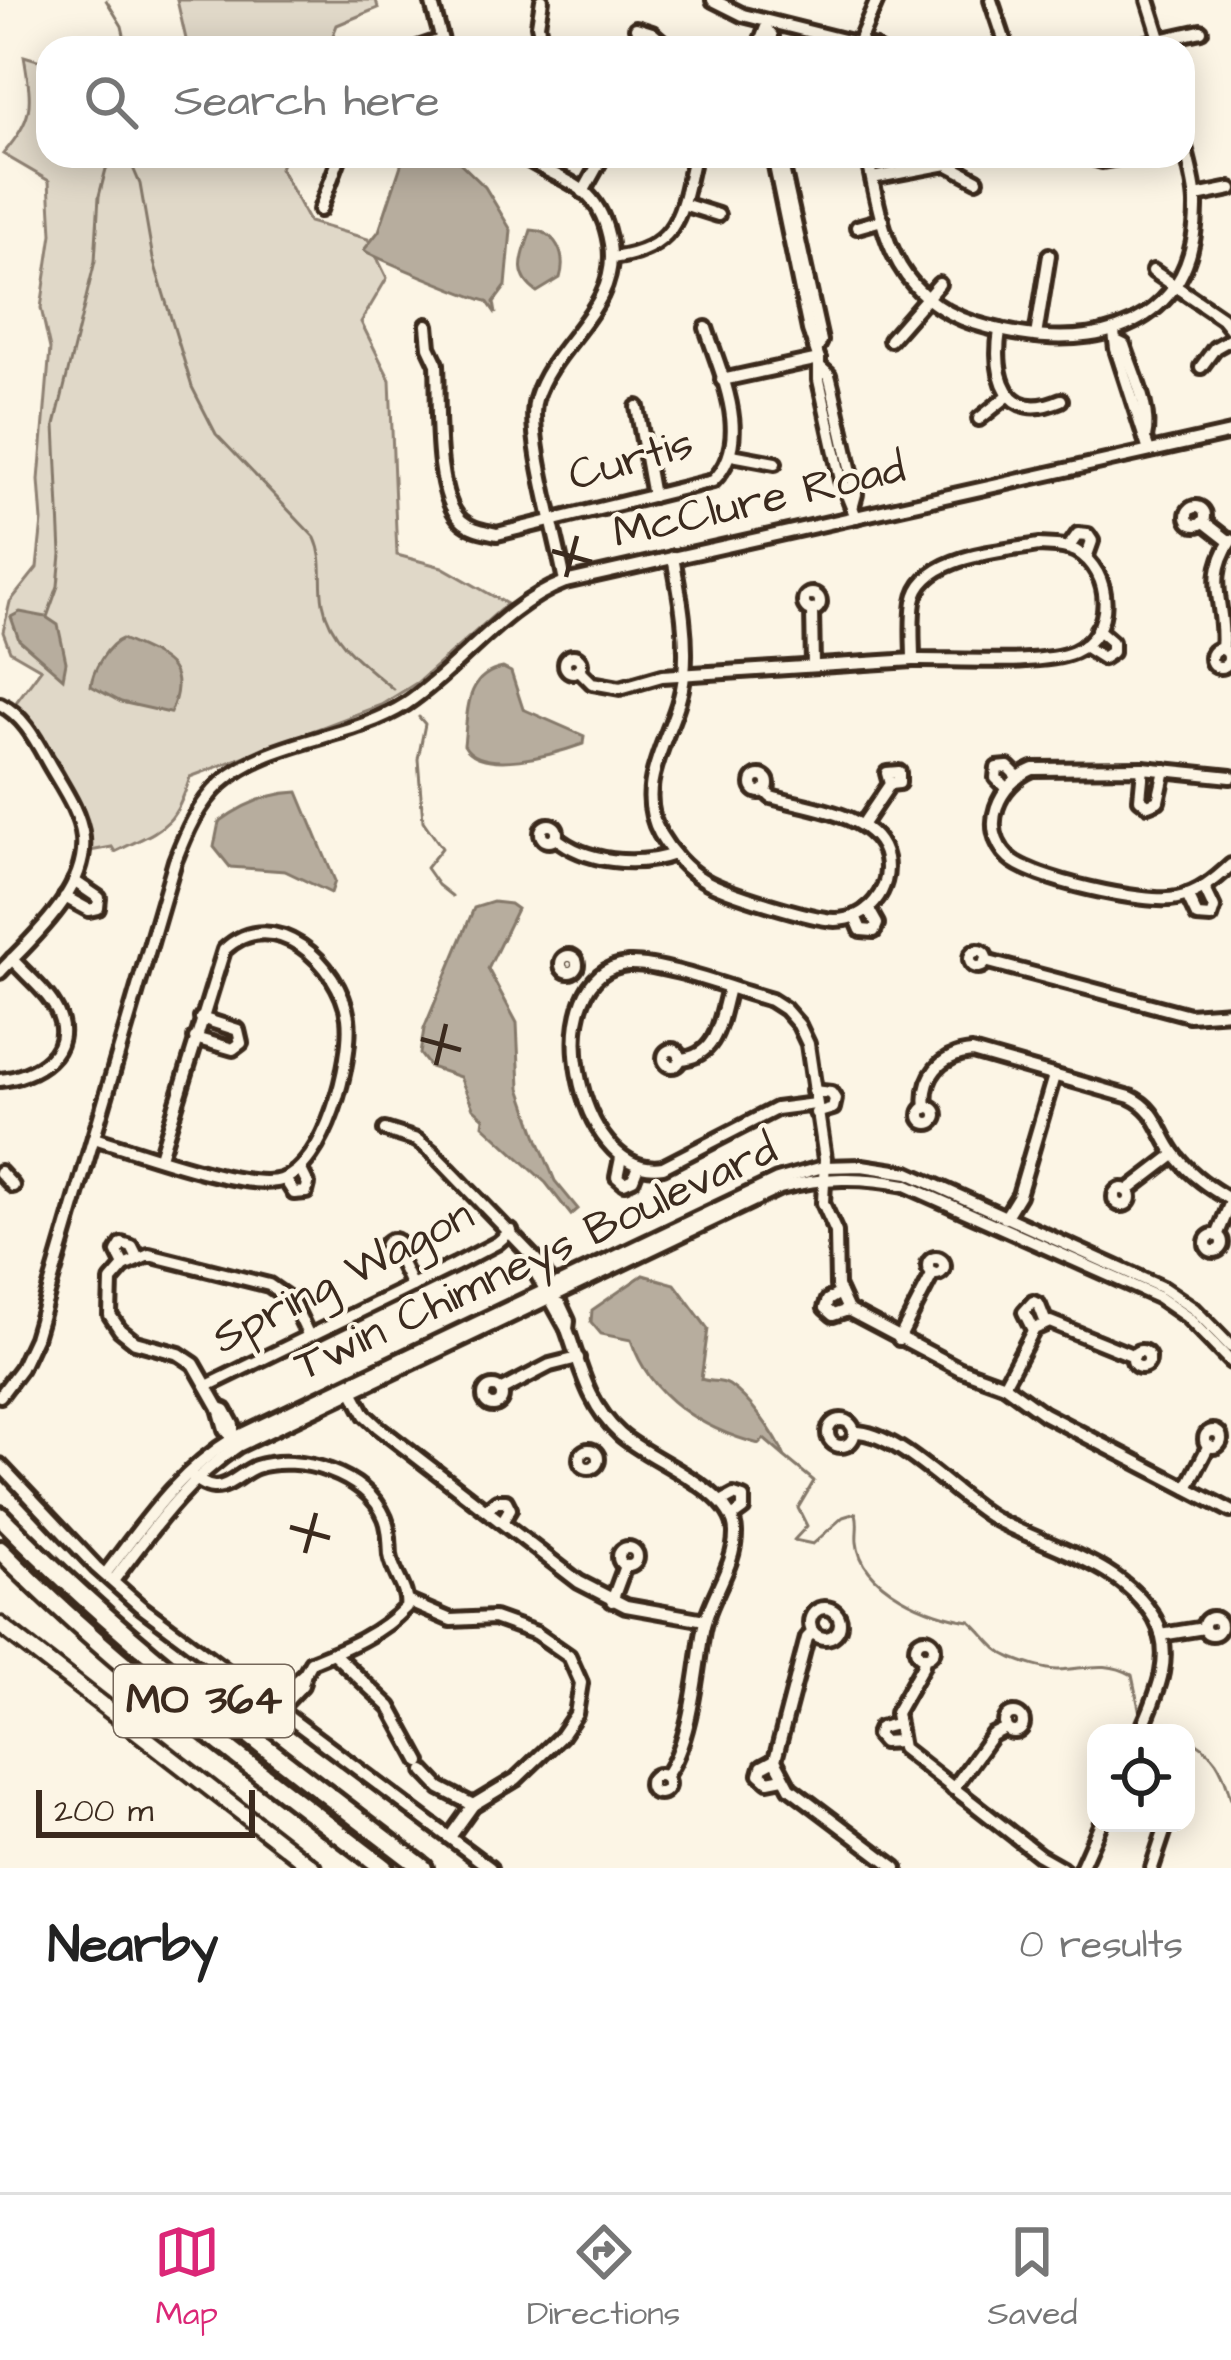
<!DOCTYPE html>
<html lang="en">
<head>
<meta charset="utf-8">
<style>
  :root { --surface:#fff; --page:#f2f2f2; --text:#222; --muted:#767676; --line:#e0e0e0; --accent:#db2777 }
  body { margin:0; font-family:"Architects Daughter",sans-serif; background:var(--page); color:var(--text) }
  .controls { position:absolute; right:36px; bottom:36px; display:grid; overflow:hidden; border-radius:24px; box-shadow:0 6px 30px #0003 }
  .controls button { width:108px; height:108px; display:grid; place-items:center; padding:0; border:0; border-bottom:3px solid var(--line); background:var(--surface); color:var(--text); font:60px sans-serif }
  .scale { position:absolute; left:36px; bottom:30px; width:219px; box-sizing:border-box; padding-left:12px; border:6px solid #3b2a1e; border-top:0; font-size:33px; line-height:42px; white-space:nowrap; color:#3b2a1e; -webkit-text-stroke:9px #fcf5e5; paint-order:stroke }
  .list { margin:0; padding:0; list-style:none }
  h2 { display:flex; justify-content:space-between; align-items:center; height:156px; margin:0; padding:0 48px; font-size:51px }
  h2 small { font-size:39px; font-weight:400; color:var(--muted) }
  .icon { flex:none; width:66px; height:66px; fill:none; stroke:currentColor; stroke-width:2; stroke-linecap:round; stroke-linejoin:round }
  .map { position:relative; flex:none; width:1231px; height:1868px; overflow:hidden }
  .search { position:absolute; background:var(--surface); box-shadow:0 6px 30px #0003; left:36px; right:36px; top:36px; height:132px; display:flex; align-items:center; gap:30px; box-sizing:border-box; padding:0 42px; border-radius:36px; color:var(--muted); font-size:45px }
  .sheet { height:324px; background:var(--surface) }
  nav { display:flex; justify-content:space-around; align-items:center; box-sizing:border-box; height:168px; border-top:3px solid var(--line); background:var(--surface); font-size:33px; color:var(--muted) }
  nav a { display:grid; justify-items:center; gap:6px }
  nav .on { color:var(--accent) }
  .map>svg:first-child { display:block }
  .green { fill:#e0d8c8; stroke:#8e8173; stroke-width:3 }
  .water { fill:#b7ad9e; stroke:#85796b; stroke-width:3 }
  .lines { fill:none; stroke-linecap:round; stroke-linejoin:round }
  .stream { stroke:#85796b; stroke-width:3 }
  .minor-casing { stroke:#3b2a1e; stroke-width:20 }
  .major-casing { stroke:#3b2a1e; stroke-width:22 }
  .highway-casing { stroke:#3b2a1e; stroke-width:26 }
  .minor { stroke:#fcf5e5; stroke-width:10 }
  .major { stroke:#fcf5e5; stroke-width:14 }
  .highway { stroke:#fcf5e5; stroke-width:16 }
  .ticks { fill:none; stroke:#3b2a1e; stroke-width:4.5 }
  .labels { text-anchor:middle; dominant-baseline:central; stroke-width:9; stroke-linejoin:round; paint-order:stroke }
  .shield { fill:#fcf5e5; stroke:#75675a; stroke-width:3 }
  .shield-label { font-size:42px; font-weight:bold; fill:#3b2a1e }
  .street-label { font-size:45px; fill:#3b2a1e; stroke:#fcf5e5 }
</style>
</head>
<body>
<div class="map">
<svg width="1231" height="1868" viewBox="0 0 1231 1868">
  <rect width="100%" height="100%" fill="#fcf5e5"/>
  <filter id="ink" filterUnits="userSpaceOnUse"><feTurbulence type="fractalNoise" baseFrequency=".00833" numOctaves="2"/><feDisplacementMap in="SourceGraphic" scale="24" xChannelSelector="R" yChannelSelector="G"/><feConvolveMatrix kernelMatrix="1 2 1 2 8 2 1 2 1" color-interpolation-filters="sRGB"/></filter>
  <g filter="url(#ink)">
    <!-- green -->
    <g class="green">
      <polygon points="177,0 376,0 378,8 337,25 328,48 188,48"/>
      <path d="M24,56l24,7v93h237l-5,12 29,54 59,17 19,39 -26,44 29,58 7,175 45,12 65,37 -89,78 -37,23 -191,72c-16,53 -28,51 -75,75l-3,-5 -22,4c-6,-51 -38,-111 -76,-146l27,-36 -31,-18 -7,-19 7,-30 27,-34 5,-47 -3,-41 11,-131 -9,-41 11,-74 -3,-53 -46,-27c32,-38 29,-49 21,-98z"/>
    </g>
    <!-- water -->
    <g class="water">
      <path d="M404,156h49l32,31 26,43 -5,56 -12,16 2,12 -9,-13c-9,-1 -117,-45 -123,-51l15,-19z"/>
      <path d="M531,230c25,1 36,25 29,48l-23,14c-26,-18 -13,-38 -6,-62z"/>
      <polygon points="20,612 46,617 58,625 66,662 63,678 19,640 11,617"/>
      <path d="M122,639c38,18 70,24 48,74l-49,-11 -30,-16c1,-15 17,-42 31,-47z"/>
      <path d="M503,668l8,4 12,37 61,27 -1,8c-28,10 -102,32 -119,1 4,-32 0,-70 39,-77z"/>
      <path d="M298,792l37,89 -4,12 -46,-22 -55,-4 -16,-20 5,-25c23,-17 50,-29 79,-30z"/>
      <polygon points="493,902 510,904 517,909 488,969 517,1023 520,1088 538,1140 555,1181 578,1209 571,1215 546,1183 483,1125 484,1118 473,1108 460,1077 430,1067 420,1054 424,1029 474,908"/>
      <path d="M643,1275l32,9 33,45 -7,50c10,4 19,0 28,6 21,14 47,50 56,72l-21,-18 -5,5c-57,-15 -109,-47 -128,-104l-30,-6 -10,-12 1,-12z"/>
    </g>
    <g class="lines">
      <!-- stream -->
      <g class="stream">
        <polyline points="106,0 122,26 127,48"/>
        <path d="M128,156l12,28 13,75 39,128 24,47 99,104c10,22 4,42 8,65 7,39 43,63 70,86"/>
        <polyline points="47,617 58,586 61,554 55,425 95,261 99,196 106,169 116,156"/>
        <polyline points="419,717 425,724 418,759 423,821 442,848 426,868 438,885 452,896"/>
        <path d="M785,1457l29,24 -16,27 9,18 -13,14 19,4 30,-27 13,-4c3,11 0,19 1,29 4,46 74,74 113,79 16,13 22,29 42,37 12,5 33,12 46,12 28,-1 48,-10 74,5l9,43"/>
        <polyline points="1149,1722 1172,1733"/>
        <path d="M1186,1737c28,13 37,32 45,62"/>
      </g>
      <!-- minor casing -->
      <g class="minor-casing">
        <g id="minor">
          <polyline points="431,0 444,48"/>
          <polyline points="542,0 538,25 543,48"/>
          <polyline points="713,0 743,15 875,48"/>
          <polyline points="991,0 1007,48"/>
          <polyline points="1148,0 1163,48"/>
          <polyline points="636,28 652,33 669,48"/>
          <polyline points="767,30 772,36 770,48"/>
          <polyline points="857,46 877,0"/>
          <polyline points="418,48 441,40"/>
          <polyline points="758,48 768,22"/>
          <polyline points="1124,48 1201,31"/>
          <path d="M523,156c19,15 46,22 64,38 14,14 20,31 23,50 10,65 -57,98 -74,155 -10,35 22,141 29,183"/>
          <polyline points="773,156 809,330 819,359 819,380 841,480 856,517"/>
          <path d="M867,156c10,43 16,95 47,129 28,32 66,42 106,49 97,16 178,-22 176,-131 -1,-21 -8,-43 -13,-64"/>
          <polyline points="1085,156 1102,161 1130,156"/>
          <polyline points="775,161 783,168 821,341 817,349"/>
          <polyline points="872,178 947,164 977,180"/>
          <polyline points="583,192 603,156"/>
          <polyline points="1196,196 1231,189"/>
          <polyline points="683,204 718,215"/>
          <polyline points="320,210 340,156"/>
          <polyline points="857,227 882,220"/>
          <path d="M612,258c67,-9 69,-44 82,-102"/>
          <polyline points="1153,271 1222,318 1231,329"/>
          <path d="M427,325l2,22 8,17c2,37 -4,133 25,157 10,9 23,10 35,13l216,-53c41,-41 8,-106 -7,-153"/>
          <path d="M1000,330c-7,46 5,94 61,70"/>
          <polyline points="1114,332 1116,349 1149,451"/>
          <polyline points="1036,336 1049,255"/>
          <polyline points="890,340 939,284"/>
          <path d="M1118,342l6,3c9,28 28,65 21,93"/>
          <polyline points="820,367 829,375 832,387 856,494 853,505"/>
          <polyline points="1201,367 1215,348 1231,339"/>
          <polyline points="722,380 819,359"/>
          <polyline points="637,407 653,496"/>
          <polyline points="979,419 1009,395"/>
          <polyline points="732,455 775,463"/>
          <circle cx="1196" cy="516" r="9"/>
          <polyline points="1203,521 1230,542"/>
          <path d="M1039,545c12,1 25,0 37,6 37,21 40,82 -2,101 -32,14 -122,7 -161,8 0,-18 -2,-39 1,-58 8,-47 87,-50 125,-57z"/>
          <polyline points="1068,548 1078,534 1088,535 1092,541 1086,558"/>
          <path d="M673,557c7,38 15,79 11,118 -4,54 -54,104 -24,159 10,17 26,36 44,46 21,13 107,39 131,40 33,0 57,-30 51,-62 -9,-45 -78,-50 -115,-61l-7,-7"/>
          <circle cx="812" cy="602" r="8"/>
          <polyline points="812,610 813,666"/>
          <polyline points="1084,646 1103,658 1112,652 1112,642 1097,629"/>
          <circle cx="1220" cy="658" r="9"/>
          <path d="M1222,649c5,-45 -19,-66 9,-109"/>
          <circle cx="573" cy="664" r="8"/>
          <polyline points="578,669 592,683 620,688 662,676 913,660"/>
          <path d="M0,704c26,13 38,41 52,65 13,22 28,44 31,69 5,52 -51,100 -83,134"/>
          <polyline points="1143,768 1140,799 1148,805 1158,801 1165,770"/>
          <circle cx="760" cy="784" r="8"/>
          <path d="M1231,777l-88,-9 -110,1c-34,14 -55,59 -24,89 22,21 137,47 168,40 21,-4 38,-18 54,-33"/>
          <polyline points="1005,787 996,778 997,768 1008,767 1017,776"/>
          <polyline points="863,824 890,784 899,783 899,772 887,773 890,784"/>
          <circle cx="549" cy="833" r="8"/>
          <path d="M555,837c31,26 83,30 119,17"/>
          <polyline points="1187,895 1197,916 1211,917 1214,908 1204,887"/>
          <polyline points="65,897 89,910 98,908 99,898 74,881"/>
          <polyline points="855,916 861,930 874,931 877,924 868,908"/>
          <circle cx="978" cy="959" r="8"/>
          <circle cx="569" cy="964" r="8"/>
          <polyline points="985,961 1189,1015 1231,1012"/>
          <polyline points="195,1038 233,1049 241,1043 238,1030 201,1018"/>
          <circle cx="672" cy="1058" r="8"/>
          <path d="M680,1059c38,-2 40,-39 49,-71"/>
          <path d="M0,1080c35,-3 77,-28 57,-69 -9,-19 -31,-36 -45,-52"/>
          <polyline points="813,1091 831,1093 835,1099 833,1108 816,1113"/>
          <path d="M815,1104l-39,5 -113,58c-88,14 -126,-196 -35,-203 34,-2 107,26 143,36l14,9 14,16 9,19 17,115 -2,44 13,29 1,54 11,24 112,59 44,16 40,29 187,97"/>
          <circle cx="928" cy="1115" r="8"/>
          <path d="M926,1108c-4,-31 14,-53 46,-56l158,45c29,13 29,38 47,60 15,19 33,31 54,43"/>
          <polyline points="385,1130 417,1140 431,1151 538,1262 548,1279 546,1285"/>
          <path d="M94,1138c40,12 151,53 187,42 44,-13 72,-120 67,-162 -8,-54 -75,-115 -124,-68l-64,207"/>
          <polyline points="621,1158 617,1177 624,1183 633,1179 638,1166"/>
          <polyline points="0,1172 13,1186"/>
          <polyline points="285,1179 294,1193 306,1192 308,1184 301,1170"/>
          <circle cx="1122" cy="1197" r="8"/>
          <polyline points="1127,1191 1174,1155"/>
          <polyline points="1005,1218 1019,1195 1054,1076"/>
          <circle cx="1214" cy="1243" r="8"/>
          <polyline points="1217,1236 1231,1202"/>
          <circle cx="393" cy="1248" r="8"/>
          <polyline points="397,1255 412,1286"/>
          <polyline points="533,1258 532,1266 567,1329"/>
          <circle cx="936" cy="1266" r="8"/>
          <polyline points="124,1266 117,1252 122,1244 132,1247 138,1259"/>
          <polyline points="840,1293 828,1300 825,1308 833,1315 848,1310"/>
          <path d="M553,1301l7,3 8,17 -1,8c14,39 21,76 53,105 28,26 114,55 115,98 1,35 -28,68 -33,104 -6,41 -12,108 -37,141"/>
          <polyline points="1033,1330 1024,1312 1033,1302 1039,1305 1046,1323"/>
          <polyline points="899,1339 933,1273"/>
          <circle cx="1141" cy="1359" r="8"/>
          <polyline points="1004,1385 1034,1329 1050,1322 1134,1356"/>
          <polyline points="207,1386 455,1265 497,1243 511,1231"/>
          <circle cx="493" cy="1396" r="9"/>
          <polyline points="351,1389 365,1415 378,1427 579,1582 626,1606 705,1620"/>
          <polyline points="500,1391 550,1365 578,1358"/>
          <path d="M0,1396l21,-28 14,-30 140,-477c11,-28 23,-57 46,-78 51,-45 129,-43 185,-79 55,-37 96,-98 159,-122l666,-149"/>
          <polyline points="219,1408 225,1410 233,1425 233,1435"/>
          <circle cx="841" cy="1433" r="13"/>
          <circle cx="1213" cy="1439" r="8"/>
          <path d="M854,1432c43,-1 101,64 139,86 54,30 128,43 162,101 21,38 0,79 -15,114"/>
          <polyline points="237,1443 225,1429 219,1408 194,1364 179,1354 135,1342 120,1330 110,1315 111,1281 124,1266 149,1255 269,1285 292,1301 308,1334"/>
          <circle cx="589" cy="1459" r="9"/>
          <polyline points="0,1465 96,1567 140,1606 490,1868"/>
          <path d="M190,1474c7,6 14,12 24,13 15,1 28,-15 42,-20 42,-14 111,7 129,51 5,12 4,25 5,37 3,19 19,35 16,52 -27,28 -60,41 -95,55l-6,11 -19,17 2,9"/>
          <polyline points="1187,1488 1209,1445"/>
          <polyline points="721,1502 734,1495 743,1498 743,1509 732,1517"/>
          <polyline points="486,1510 497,1501 506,1501 510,1509 502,1522"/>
          <circle cx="628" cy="1557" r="9"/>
          <path d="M106,1573c40,-52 72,-101 128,-135l543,-258 46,-13 39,-1 46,7 255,115 31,21 37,38"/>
          <path d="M113,1581c38,-50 72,-100 125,-135l542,-258c44,-11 80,-12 125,-3l253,112 29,20 44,45"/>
          <polyline points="612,1601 625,1566"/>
          <polyline points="409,1602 451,1620 494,1618 536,1633 569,1656 581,1683 576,1714 561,1736 516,1779 473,1805 450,1837"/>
          <circle cx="825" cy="1623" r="15"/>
          <circle cx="1212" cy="1626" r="8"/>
          <polyline points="813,1632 807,1638 775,1760 790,1788 896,1868"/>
          <polyline points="1161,1635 1204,1628"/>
          <circle cx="925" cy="1648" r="9"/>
          <polyline points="334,1654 390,1707 420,1762"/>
          <polyline points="924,1657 923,1665 896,1713 902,1748 1039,1855 1062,1868"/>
          <polyline points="284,1704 302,1685 305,1673"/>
          <circle cx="1014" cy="1723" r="9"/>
          <polyline points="896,1724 880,1728 877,1735 883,1742 900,1741"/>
          <polyline points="775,1760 762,1767 760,1774 768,1781 783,1778"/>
          <polyline points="424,1771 440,1788 473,1805"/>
          <circle cx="659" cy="1784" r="9"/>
          <polyline points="953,1789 992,1735 1006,1728"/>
          <polyline points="1081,1868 1101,1823"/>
          <polyline points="1152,1868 1167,1823"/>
        </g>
      </g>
      <!-- major casing -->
      <g class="major-casing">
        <polyline id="major" points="0,1625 313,1868"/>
      </g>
      <!-- highway casing -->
      <g class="highway-casing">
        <g id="highway">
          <path d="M0,1516c129,133 277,240 423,352"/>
          <path d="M0,1550c117,119 252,217 384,318"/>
        </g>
      </g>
      <!-- minor -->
      <use href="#minor" class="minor"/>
      <!-- major -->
      <use href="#major" class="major"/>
      <!-- highway -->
      <use href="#highway" class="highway"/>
    </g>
  </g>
  <!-- ticks -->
  <path class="ticks" d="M552,551l40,11M566,577l11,-41M421,1039l40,11M436,1065l10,-41M290,1527l40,11M305,1553l11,-40"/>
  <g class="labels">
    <!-- shield labels -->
    <rect class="shield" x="114" y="1665" width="180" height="72" rx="9"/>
    <g class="shield-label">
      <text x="204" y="1701">MO 364</text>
    </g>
    <!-- street labels -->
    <g class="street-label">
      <text transform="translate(631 460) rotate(-16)">Curtis</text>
      <text transform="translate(759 501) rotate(-13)">McClure Road</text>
      <text transform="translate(536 1258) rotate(-25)">Twin Chimneys Boulevard</text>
      <text transform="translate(343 1277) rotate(-27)">Spring Wagon</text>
    </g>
  </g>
</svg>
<div class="controls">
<button><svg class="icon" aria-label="locate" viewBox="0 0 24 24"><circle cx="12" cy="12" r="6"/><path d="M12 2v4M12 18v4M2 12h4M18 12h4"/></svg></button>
</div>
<div class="scale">200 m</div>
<div class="search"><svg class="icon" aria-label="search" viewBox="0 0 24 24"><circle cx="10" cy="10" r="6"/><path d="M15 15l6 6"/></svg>Search here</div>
</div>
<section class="sheet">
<h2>Nearby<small>0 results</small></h2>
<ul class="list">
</ul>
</section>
<nav>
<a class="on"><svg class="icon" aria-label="map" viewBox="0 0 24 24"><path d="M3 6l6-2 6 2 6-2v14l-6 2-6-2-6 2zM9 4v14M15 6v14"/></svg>Map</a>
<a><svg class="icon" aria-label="directions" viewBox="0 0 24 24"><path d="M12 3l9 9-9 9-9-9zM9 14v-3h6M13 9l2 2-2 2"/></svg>Directions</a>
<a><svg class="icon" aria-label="saved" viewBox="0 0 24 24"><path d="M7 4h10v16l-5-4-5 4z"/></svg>Saved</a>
</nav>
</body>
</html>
